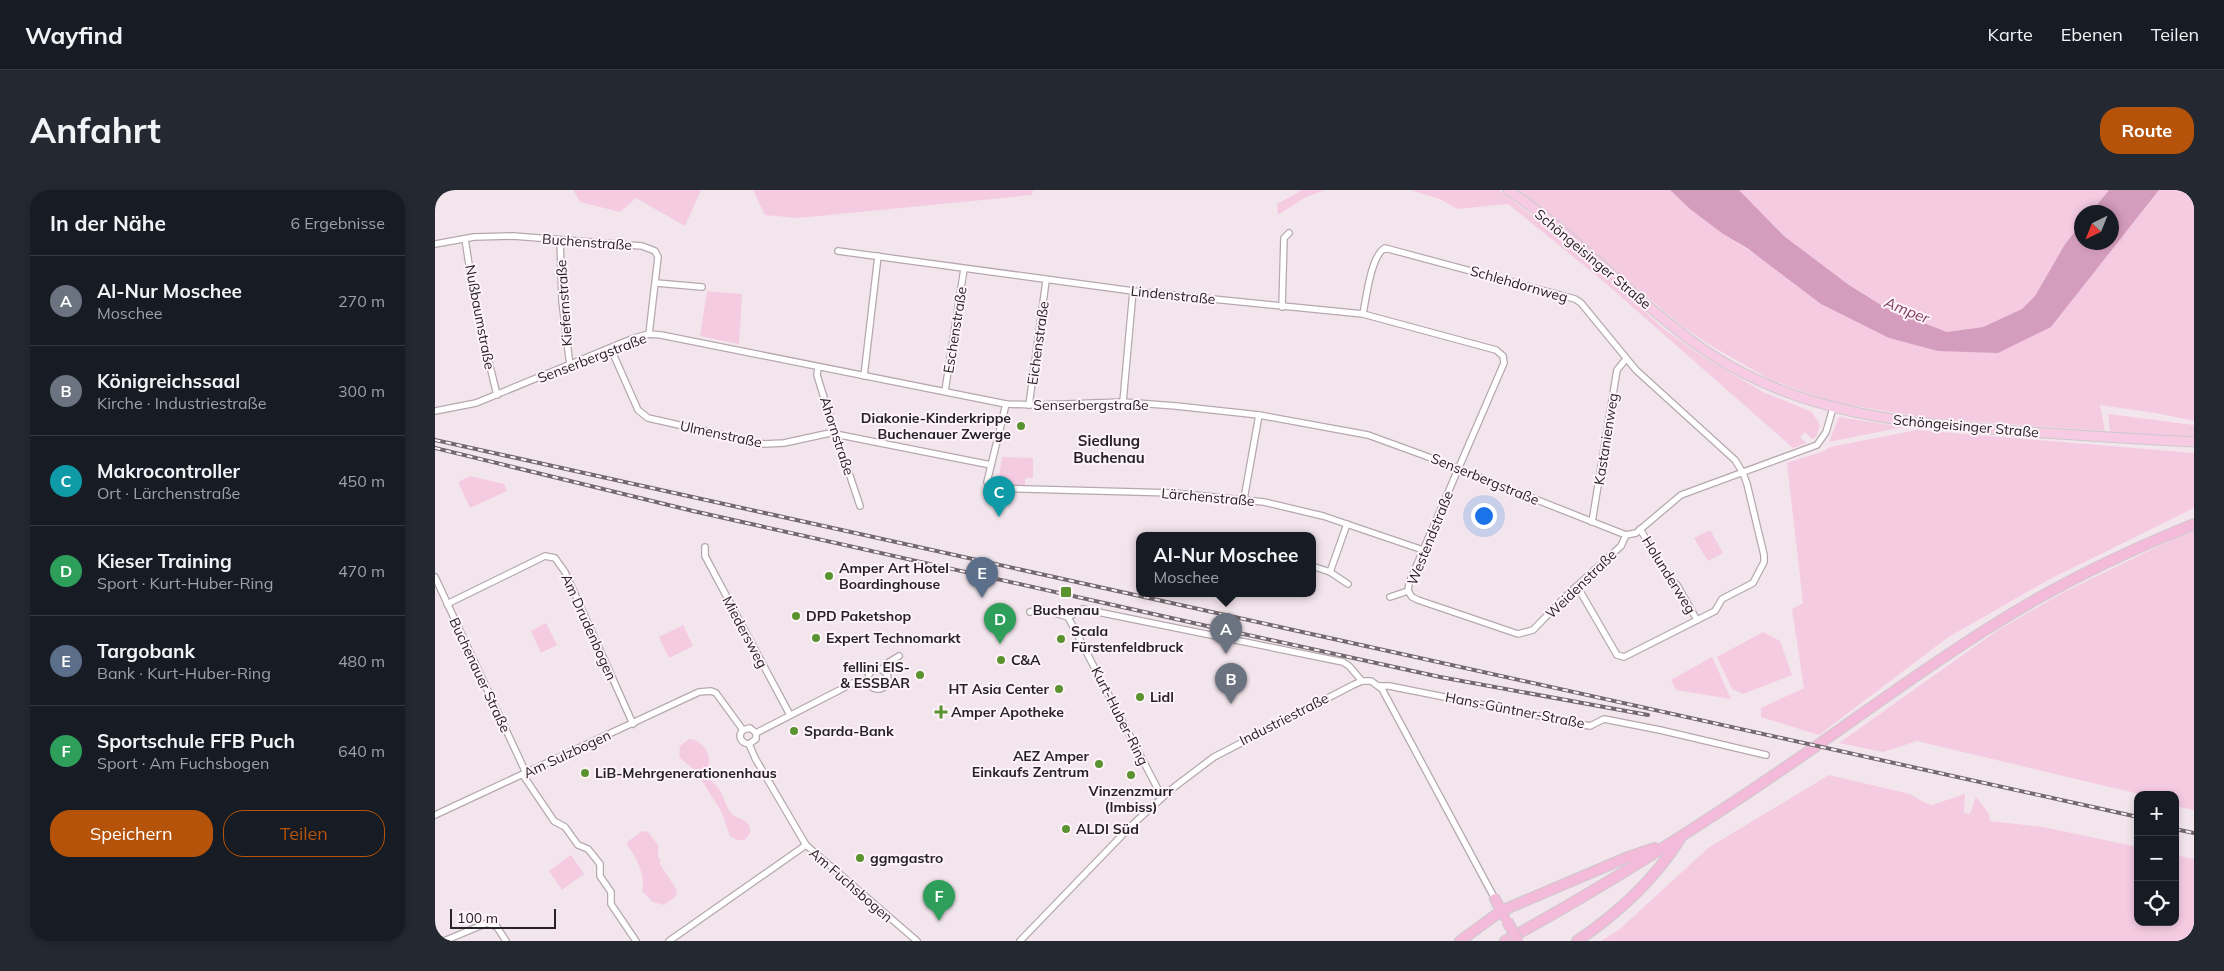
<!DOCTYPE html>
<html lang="de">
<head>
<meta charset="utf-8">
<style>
  :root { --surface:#171b24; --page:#242831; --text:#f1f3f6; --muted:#9ea1a6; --line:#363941; --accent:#b45309 }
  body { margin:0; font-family:Mulish,sans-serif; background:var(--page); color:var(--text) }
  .controls { position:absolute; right:15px; bottom:15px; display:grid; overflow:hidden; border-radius:10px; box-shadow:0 2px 8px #0003 }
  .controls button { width:45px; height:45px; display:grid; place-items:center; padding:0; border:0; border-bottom:1px solid var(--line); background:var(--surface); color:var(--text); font:25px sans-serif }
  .compass { position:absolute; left:1639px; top:15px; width:45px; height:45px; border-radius:50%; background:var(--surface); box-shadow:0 2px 8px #0003; rotate:223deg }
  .scale { position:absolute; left:15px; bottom:12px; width:106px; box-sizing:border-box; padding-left:5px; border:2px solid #272225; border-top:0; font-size:14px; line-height:18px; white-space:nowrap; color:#272225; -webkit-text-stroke:4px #fef3f9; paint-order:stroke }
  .you { position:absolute; left:1048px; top:325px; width:18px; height:18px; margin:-12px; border:4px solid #fff; border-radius:50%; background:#1a73e8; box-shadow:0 0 0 8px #1a73e833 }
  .badge { display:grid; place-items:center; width:32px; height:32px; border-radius:50%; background:var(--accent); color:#fff; font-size:16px; font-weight:700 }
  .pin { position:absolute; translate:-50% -41px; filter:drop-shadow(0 1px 2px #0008) }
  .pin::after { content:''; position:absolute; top:26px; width:18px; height:15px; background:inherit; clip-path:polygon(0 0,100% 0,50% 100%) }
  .popup { position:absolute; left:701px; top:342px; width:180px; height:65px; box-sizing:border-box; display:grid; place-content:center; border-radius:10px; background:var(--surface); filter:drop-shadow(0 1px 4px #0005); font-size:16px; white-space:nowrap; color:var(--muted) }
  .popup b { font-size:19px; color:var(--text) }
  .popup::after { content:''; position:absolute; left:50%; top:100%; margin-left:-10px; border:10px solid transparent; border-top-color:var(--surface) }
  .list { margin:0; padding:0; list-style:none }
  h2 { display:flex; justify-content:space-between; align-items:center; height:65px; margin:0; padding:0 20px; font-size:21px }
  h2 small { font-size:16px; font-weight:400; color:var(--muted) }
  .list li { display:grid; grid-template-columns:32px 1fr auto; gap:15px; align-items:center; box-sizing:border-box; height:90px; padding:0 20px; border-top:1px solid var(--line) }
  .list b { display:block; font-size:19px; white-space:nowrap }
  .list p { margin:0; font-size:16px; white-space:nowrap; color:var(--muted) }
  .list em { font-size:16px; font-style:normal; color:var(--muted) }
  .actions { display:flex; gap:10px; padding:15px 20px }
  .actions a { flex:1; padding:11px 0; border:1px solid var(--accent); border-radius:20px; text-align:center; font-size:18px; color:var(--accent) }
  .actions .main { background:var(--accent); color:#fff }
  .icon { flex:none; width:28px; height:28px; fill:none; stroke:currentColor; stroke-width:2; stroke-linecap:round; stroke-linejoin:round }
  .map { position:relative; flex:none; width:1759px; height:751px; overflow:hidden; border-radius:20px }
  header { display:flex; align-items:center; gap:30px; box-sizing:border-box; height:70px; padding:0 25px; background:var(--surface); border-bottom:1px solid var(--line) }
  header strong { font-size:24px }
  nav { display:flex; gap:28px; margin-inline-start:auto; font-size:18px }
  .intro { display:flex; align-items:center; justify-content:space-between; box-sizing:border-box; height:120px; padding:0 30px }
  h1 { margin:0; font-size:35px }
  .button { padding:12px 22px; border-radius:20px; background:var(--accent); color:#fff; font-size:18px; font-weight:700 }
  main { display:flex; gap:30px; padding:0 30px }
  aside { flex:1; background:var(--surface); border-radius:20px; box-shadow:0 2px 8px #0003 }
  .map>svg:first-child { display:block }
  .green { fill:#f5cbe2 }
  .water { fill:#d59dbd }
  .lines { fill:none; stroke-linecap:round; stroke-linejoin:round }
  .minor-casing { stroke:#b5a8af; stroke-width:8 }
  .primary-casing { stroke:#cbcacb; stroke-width:11 }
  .trunk-casing { stroke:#cbcacb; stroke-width:12 }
  .minor { stroke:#fff; stroke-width:5.5 }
  .primary { stroke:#f7cbe3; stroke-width:9 }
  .trunk { stroke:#f4bada; stroke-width:10 }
  .rail-casing { stroke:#71696d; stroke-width:4 }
  .rail { stroke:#fef3f9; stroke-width:2; stroke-dasharray:5.5; stroke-linecap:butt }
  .trunk-bridge-casing { stroke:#cbcacb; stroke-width:12; stroke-linecap:butt }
  .trunk-bridge { stroke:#f4bada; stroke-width:10 }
  .poi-dot { fill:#59922e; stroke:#fef3f9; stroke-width:2 }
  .labels { text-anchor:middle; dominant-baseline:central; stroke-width:4; stroke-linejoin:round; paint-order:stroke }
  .street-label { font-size:14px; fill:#272225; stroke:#fef3f9 }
  .poi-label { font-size:14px; font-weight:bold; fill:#272225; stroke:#fef3f9; text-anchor:start }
  .water-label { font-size:15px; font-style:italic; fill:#813c66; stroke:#fef3f9 }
  .neighbourhood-label { font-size:15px; font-weight:bold; fill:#272225; stroke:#fef3f9 }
</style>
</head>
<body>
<header>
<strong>Wayfind</strong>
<nav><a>Karte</a><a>Ebenen</a><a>Teilen</a></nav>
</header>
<div class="intro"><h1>Anfahrt</h1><a class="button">Route</a></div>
<main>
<aside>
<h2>In der Nähe<small>6 Ergebnisse</small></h2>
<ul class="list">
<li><span class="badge" style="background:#6b7280">A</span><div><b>Al-Nur Moschee</b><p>Moschee</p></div><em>270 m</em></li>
<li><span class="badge" style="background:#6b7280">B</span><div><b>Königreichssaal</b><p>Kirche · Industriestraße</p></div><em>300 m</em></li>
<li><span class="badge" style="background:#0f9aa8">C</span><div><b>Makrocontroller</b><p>Ort · Lärchenstraße</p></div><em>450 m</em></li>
<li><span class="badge" style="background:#2e9e5b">D</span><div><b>Kieser Training</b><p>Sport · Kurt-Huber-Ring</p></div><em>470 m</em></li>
<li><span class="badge" style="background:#5c6f8a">E</span><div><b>Targobank</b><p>Bank · Kurt-Huber-Ring</p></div><em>480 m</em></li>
<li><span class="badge" style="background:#2e9e5b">F</span><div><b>Sportschule FFB Puch</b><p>Sport · Am Fuchsbogen</p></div><em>640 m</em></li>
</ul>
<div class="actions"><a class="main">Speichern</a><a>Teilen</a></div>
</aside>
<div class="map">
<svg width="1759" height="751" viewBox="0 0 1759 751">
  <rect width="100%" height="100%" fill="#f3e5ec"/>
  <!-- green -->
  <g class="green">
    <polygon points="138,0 266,0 250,36 201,8 185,22 145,12"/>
    <polygon points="318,0 598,0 597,5 363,28 330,25"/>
    <polygon points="867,0 890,0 869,8 843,25 842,14"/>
    <polygon points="975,0 1064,0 1135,54 1229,139 1267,166 1328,202 1377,222 1385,235 1381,247 1377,249 1370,242 1365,247 1371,253 1358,258 1168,91 1073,14 1022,19 1005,9"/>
    <polygon points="1083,0 1235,0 1255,19 1288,44 1454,148 1616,137 1724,0 1759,0 1759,231 1721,223 1665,215 1670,241 1498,229 1396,212 1334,189 1275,155 1247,136"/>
    <polygon points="1304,0 1674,0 1656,22 1646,22 1646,34 1630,54 1600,106 1587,119 1548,137 1512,142 1451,118 1414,95 1349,46"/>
    <polygon points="272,101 307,104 304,154 265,146"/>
    <polygon points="1673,224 1759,235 1759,247 1675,243"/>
    <polygon points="1404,227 1468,237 1394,252"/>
    <polygon points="1482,240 1759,263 1759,318 1613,390 1512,448 1384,545 1326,527 1326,518 1369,498 1357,419 1368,413 1352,273 1389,261 1395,257"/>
    <polygon points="567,267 598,268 598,288 590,288 590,295 563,294"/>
    <polygon points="35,286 69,294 72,301 35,318 23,292"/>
    <polygon points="1759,339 1759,620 1740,616 1740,605 1708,605 1482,551 1448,562 1404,553 1563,440 1629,402"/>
    <polygon points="1275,340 1288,363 1273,371 1259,348"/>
    <polygon points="111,433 122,455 106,463 96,441"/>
    <polygon points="248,435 258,456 234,468 224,447"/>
    <polygon points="1328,442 1345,451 1357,485 1308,504 1297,499 1282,467"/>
    <polygon points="1277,467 1296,509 1241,500 1236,490"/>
    <path d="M254,549c9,0 19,9 20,19 1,5 -2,11 -3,16 4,6 9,10 13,15 5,7 6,17 12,24 8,8 21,5 19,21l-6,6h-7l-7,-4 -9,-25 -22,-35 -7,-8 -13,-11 1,-11z"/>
    <polygon points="1394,585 1475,604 1490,613 1497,615 1530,604 1529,623 1535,624 1541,607 1554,624 1555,631 1608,637 1703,657 1703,732 1740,732 1740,665 1759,669 1759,751 1166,751 1185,739 1273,658"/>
    <path d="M207,641l6,1 10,13v12l3,5 -2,1 18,27 -1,6 -12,9 -11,-3 -11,-11c4,-17 -6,-34 -16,-48z"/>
    <polygon points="136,665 149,684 127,700 114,681"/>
  </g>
  <!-- water -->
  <polygon class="water" points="1235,0 1304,0 1349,46 1414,95 1451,118 1512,142 1548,137 1587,119 1600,106 1630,54 1646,34 1646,52 1676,52 1676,22 1656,22 1674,0 1724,0 1616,137 1563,163 1503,161 1454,148 1386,114 1312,58 1288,44 1255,19"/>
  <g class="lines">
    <!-- minor casing -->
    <g class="minor-casing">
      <g id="minor">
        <polyline points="30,49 41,119 62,205"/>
        <polyline points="125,50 127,111 135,176"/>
        <polyline points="0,54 39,47 78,46 207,56 220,61 223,67 214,144"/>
        <polyline points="403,61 698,101 928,124 1061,160 1068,166 1069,173 974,393 973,401"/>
        <polyline points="221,93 267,97"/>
        <polyline points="847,117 849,48 854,43"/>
        <path d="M928,124c3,-15 8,-59 22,-66l190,51 6,4 55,67 99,90 8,13 4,11 17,71v7l-11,21 -31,16 -7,12 -91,46 -7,-2 -40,-69"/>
        <polyline points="176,159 203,220 213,228 329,254 349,253 395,243 556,275"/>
        <polyline points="383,177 382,185 390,211 425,316"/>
        <polyline points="429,186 443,66"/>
        <polyline points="510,201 529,79"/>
        <polyline points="688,212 698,101"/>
        <polyline points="571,214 552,292 554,298 739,303 829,312 888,326 988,360"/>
        <polyline points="594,215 611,91"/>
        <polyline points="0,221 41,213 199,148 214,144 226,145 571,214 602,215 688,212 741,216 824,225 933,245 988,265 1191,345 1201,343 1246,305 1382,255 1391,242 1398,218"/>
        <polyline points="809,309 824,225"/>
        <polyline points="1157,332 1182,180 1191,169"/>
        <polyline points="912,334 895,382 913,394"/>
        <polyline points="1205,339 1234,388 1242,395 1262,430"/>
        <polyline points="270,357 270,366 355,525"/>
        <polyline points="877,376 895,382"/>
        <polyline points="0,387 91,583"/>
        <polyline points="973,401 977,407 983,410 1083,444 1098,440 1132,405 1186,356 1191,345"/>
        <polyline points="955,407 973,401"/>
        <polyline points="12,414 110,366 120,368 130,382 198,534"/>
        <polyline points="595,422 607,419 633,427 727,607"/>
        <polyline points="633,427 648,419 908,472 914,476 927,491"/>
        <circle cx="443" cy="489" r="10"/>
        <polyline points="447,480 451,474 464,466"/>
        <polyline points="944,496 954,496 1155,536 1169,529 1225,540 1331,565"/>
        <path d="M308,540c-6,6 -2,13 6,14"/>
        <polyline points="308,540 315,538 321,543"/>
        <polyline points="321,543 422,491 434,490"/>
        <polyline points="314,554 320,568 371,655 482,751"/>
        <polyline points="314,554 321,549 321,543"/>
        <polyline points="88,585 119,631 130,637 143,655 153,659 165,674 165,686 176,702 176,714 201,751"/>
        <polyline points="0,625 264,502 276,501 281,503 308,540"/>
        <polyline points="9,751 52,733 62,737 71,751"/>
        <polyline points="234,751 371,655"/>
        <polyline points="585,751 697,635 738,598 779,567 918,495 927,491 936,491 947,499 1060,709"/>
      </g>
    </g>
    <!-- primary casing -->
    <g class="primary-casing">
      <path id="primary" d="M1073,0c71,47 128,113 198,161 95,64 198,72 309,80 60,4 119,8 179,11"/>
    </g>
    <!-- trunk casing -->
    <g class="trunk-casing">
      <g id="trunk">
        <polyline points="1060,709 1069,726"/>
        <polyline points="1025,751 1066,721 1193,667 1220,658"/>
        <path d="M1070,751c93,-51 184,-108 272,-168 73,-49 143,-103 218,-149 63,-40 130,-72 199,-100"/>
        <path d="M1142,751c40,-27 77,-61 103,-102"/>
      </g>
    </g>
    <!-- minor -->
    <use href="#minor" class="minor"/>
    <!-- primary -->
    <use href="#primary" class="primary"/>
    <!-- trunk -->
    <use href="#trunk" class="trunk"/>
    <!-- rail casing -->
    <g class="rail-casing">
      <g id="rail">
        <polyline points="0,250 1703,627"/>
        <polyline points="0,258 258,321 772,436 1005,487 1213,525"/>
        <polyline points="1740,639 1759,643"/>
      </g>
    </g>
    <!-- rail -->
    <use href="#rail" class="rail"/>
    <!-- trunk-bridge casing -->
    <g class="trunk-bridge-casing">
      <polyline id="trunk-bridge" points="1072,731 1083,751"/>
    </g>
    <!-- trunk-bridge -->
    <use href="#trunk-bridge" class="trunk-bridge"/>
  </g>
  <!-- markers -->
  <g class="poi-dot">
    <circle cx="586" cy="236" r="5"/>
    <circle cx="394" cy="386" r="5"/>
    <rect x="625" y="396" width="12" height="12" rx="2.5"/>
    <circle cx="361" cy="426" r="5"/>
    <circle cx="381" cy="448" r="5"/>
    <circle cx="626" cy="449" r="5"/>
    <circle cx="566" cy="470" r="5"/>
    <circle cx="485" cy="485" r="5"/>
    <circle cx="624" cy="499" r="5"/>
    <circle cx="705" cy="507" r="5"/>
    <path d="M503.5 514.5h5v5h5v5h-5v5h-5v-5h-5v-5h5z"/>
    <circle cx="359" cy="541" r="5"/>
    <circle cx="664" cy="574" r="5"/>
    <circle cx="150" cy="583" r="5"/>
    <circle cx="696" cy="585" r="5"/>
    <circle cx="631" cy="639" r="5"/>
    <circle cx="425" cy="668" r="5"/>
  </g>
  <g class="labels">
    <!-- street labels -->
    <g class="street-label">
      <text transform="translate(152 52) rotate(4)">Buchenstraße</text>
      <text transform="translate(1158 69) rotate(40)">Schöngeisinger Straße</text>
      <text transform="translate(1084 94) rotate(16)">Schlehdornweg</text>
      <text transform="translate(738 105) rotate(6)">Lindenstraße</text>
      <text transform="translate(129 113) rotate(-94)">Kiefernstraße</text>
      <text transform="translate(45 127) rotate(79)">Nußbaumstraße</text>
      <text transform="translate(520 140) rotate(-81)">Eschenstraße</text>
      <text transform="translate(603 153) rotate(-82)">Eichenstraße</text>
      <text transform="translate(157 168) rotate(-21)">Senserbergstraße</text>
      <text x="656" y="215">Senserbergstraße</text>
      <text transform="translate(1531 236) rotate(5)">Schöngeisinger Straße</text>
      <text transform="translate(286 244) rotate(12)">Ulmenstraße</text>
      <text transform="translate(402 246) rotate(72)">Ahornstraße</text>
      <text transform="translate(1171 249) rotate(-81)">Kastanienweg</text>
      <text transform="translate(1050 289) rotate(22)">Senserbergstraße</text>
      <text transform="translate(773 307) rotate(5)">Lärchenstraße</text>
      <text transform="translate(995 348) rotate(-68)">Westendstraße</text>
      <text transform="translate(1234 385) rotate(58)">Holunderweg</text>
      <text transform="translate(1146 394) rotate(-44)">Weidenstraße</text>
      <text transform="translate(154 437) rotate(66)">Am Drudenbogen</text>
      <text transform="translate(310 442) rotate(62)">Miedersweg</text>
      <text transform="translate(45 485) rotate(65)">Buchenauer Straße</text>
      <text transform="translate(1080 520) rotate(11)">Hans-Güntner-Straße</text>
      <text transform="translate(685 526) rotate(63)">Kurt-Huber-Ring</text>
      <text transform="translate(849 529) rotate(-27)">Industriestraße</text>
      <text transform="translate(132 564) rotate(-25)">Am Sulzbogen</text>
      <text transform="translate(416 695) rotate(41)">Am Fuchsbogen</text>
    </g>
    <!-- poi labels -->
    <g class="poi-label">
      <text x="576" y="228" text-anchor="end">Diakonie-Kinderkrippe<tspan x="576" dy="16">Buchenauer Zwerge</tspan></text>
      <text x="404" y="378">Amper Art Hotel<tspan x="404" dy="16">Boardinghouse</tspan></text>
      <text x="631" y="420" text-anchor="middle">Buchenau</text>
      <text x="371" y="426">DPD Paketshop</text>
      <text x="636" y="441">Scala<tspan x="636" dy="16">Fürstenfeldbruck</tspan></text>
      <text x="391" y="448">Expert Technomarkt</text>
      <text x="576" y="470">C&amp;A</text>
      <text x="475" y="477" text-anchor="end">fellini EIS-<tspan x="475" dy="16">&amp; ESSBAR</tspan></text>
      <text x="614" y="499" text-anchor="end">HT Asia Center</text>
      <text x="715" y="507">Lidl</text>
      <text x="516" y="522">Amper Apotheke</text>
      <text x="369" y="541">Sparda-Bank</text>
      <text x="654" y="566" text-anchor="end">AEZ Amper<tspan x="654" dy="16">Einkaufs Zentrum</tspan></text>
      <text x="160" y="583">LiB-Mehrgenerationenhaus</text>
      <text x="696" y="601" text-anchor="middle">Vinzenzmurr<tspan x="696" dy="16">(Imbiss)</tspan></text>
      <text x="641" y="639">ALDI Süd</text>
      <text x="435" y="668">ggmgastro</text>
    </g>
    <!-- water labels -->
    <g class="water-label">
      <text transform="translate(1472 120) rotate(22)">Amper</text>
    </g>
    <!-- neighbourhood labels -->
    <g class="neighbourhood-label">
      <text x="674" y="250">Siedlung<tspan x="674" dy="17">Buchenau</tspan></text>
    </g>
  </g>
</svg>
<div class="controls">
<button>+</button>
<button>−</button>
<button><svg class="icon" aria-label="locate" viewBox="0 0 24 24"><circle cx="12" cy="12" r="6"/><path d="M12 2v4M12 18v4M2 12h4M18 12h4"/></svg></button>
</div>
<svg class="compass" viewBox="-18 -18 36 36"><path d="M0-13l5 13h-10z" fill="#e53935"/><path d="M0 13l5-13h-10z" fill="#9ea1a6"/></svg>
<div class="scale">100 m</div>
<div class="you"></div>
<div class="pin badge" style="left:791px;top:464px;background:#6b7280">A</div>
<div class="popup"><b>Al-Nur Moschee</b>Moschee</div>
<div class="pin badge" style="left:796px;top:514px;background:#6b7280">B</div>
<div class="pin badge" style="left:564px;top:327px;background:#0f9aa8">C</div>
<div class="pin badge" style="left:565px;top:454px;background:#2e9e5b">D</div>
<div class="pin badge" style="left:547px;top:408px;background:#5c6f8a">E</div>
<div class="pin badge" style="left:504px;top:731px;background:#2e9e5b">F</div>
</div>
</main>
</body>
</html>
